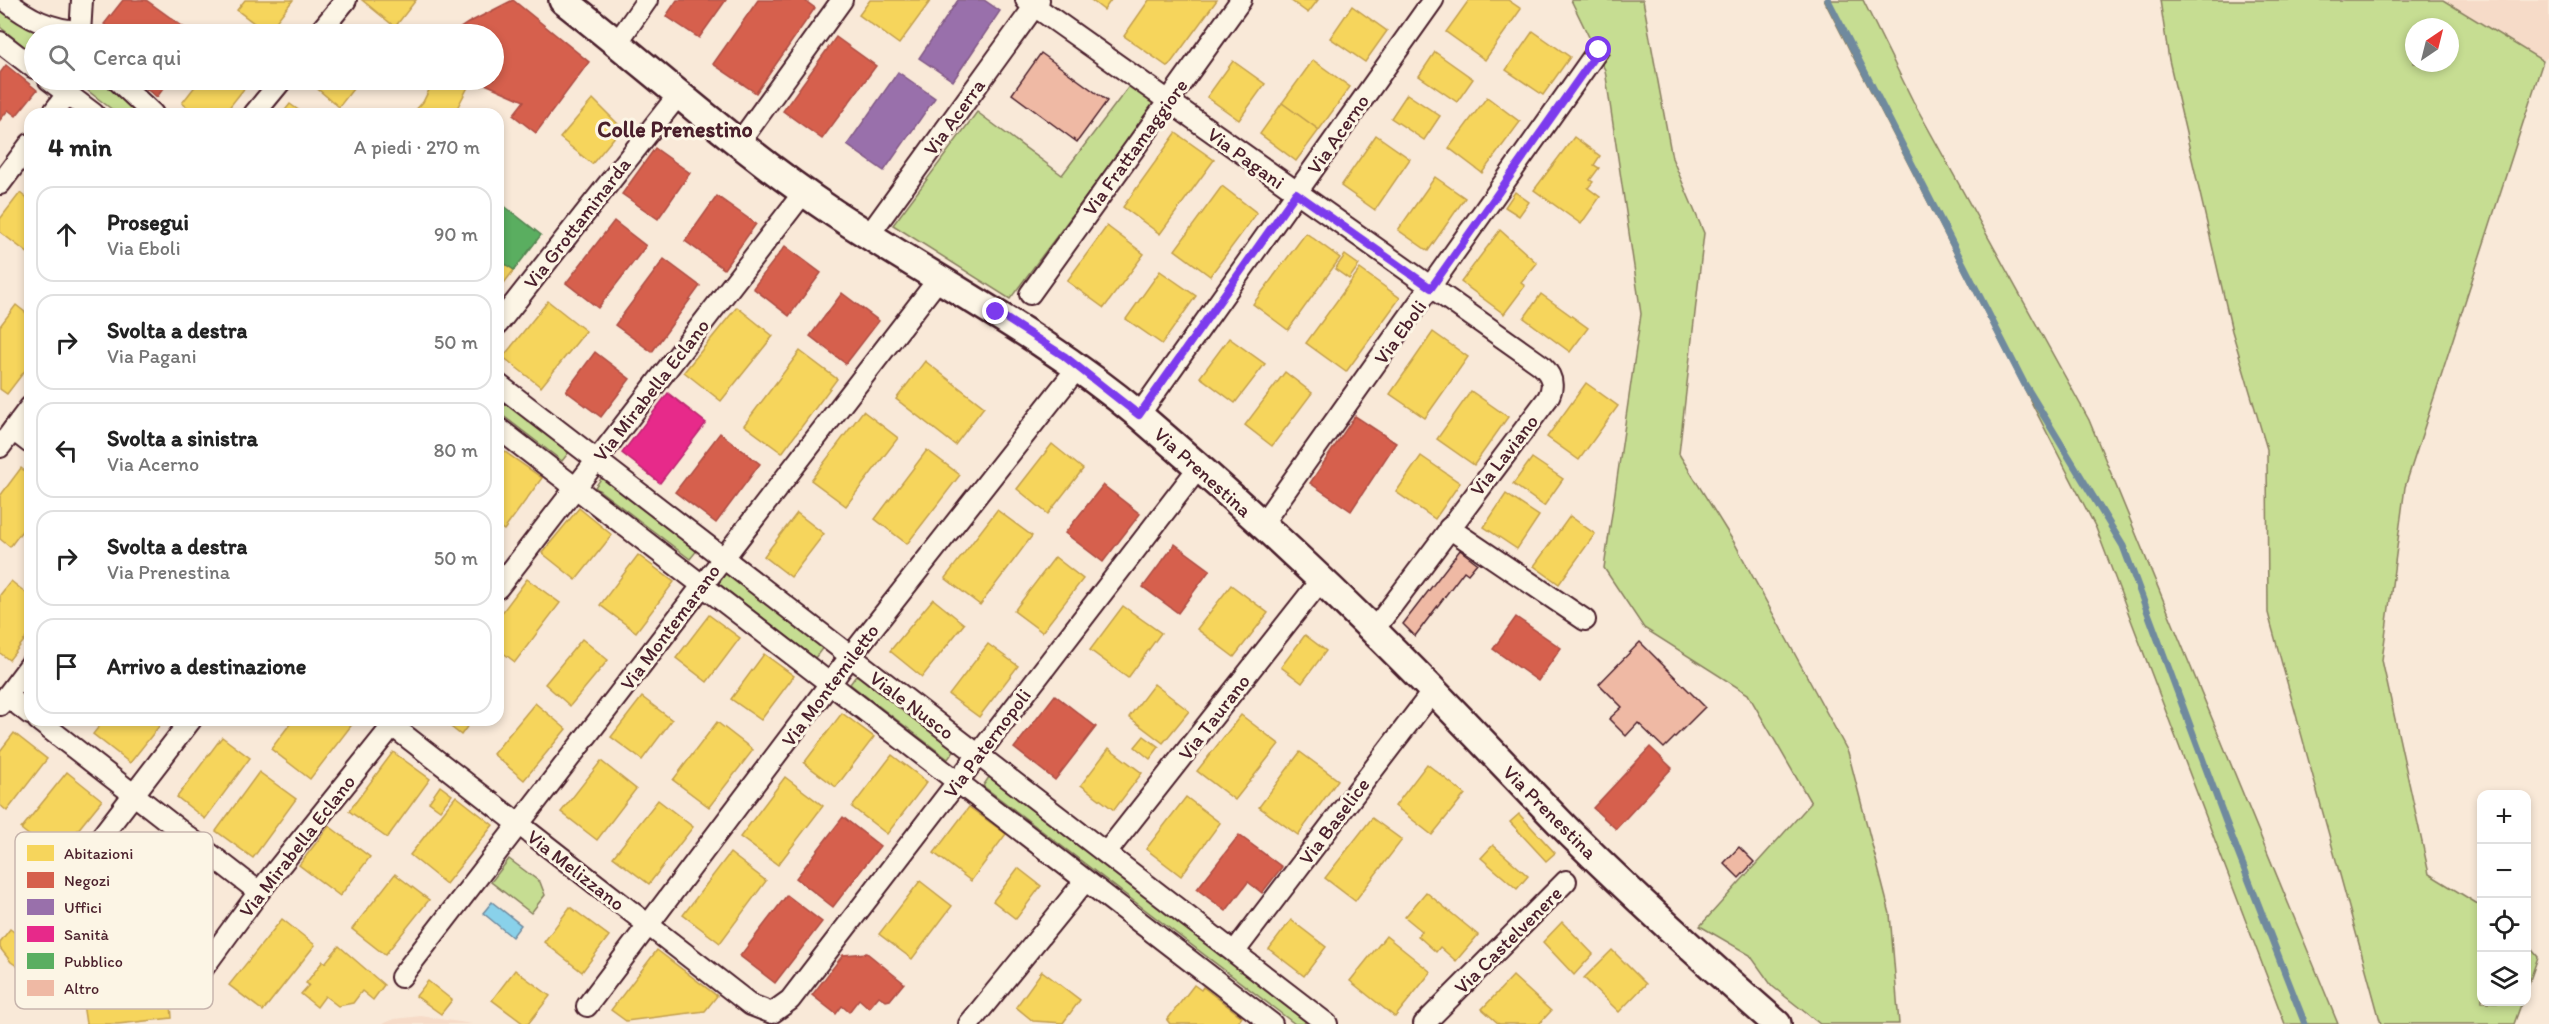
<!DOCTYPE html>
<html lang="it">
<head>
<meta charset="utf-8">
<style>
  :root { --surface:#fff; --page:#f2f2f2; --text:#222; --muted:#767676; --line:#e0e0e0 }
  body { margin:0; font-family:Itim,sans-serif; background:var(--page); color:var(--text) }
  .controls { position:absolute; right:18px; bottom:18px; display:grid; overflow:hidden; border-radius:12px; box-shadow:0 3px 9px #0003 }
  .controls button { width:54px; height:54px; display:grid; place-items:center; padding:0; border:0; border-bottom:2px solid var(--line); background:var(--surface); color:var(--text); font:30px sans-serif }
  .compass { position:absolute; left:2405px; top:18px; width:54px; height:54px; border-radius:50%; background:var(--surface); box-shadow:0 3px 9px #0003; rotate:35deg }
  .stop { position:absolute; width:18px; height:18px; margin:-14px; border:4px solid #7c3aed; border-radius:50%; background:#fff }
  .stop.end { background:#7c3aed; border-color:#fff; box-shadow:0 2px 6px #0008 }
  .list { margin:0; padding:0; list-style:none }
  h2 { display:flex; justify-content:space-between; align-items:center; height:78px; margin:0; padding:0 24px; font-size:26px }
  h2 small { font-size:20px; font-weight:400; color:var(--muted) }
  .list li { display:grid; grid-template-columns:39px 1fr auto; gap:18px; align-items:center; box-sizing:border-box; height:96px; margin:0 12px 12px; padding:0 12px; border:2px solid var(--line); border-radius:18px }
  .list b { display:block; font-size:22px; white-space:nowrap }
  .list p { margin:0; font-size:20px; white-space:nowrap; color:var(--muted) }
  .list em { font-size:20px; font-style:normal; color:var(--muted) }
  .icon { flex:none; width:33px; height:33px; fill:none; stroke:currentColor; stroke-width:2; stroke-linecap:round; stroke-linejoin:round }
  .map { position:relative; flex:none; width:2549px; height:1024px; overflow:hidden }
  .search { position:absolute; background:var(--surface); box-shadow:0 3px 9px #0003; left:24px; top:24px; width:480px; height:66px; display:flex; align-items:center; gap:15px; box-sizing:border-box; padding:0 21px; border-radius:33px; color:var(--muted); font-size:22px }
  .panel { position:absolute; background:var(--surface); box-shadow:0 3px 9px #0003; left:24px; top:108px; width:480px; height:618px; border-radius:18px }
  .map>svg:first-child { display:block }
  .built { fill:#f6dbc8 }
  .green { fill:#c6dd92; stroke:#887e5e; stroke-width:1.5; fill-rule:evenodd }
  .water { fill:#89d1ea; stroke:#708a9e; stroke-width:1.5 }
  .homes { fill:#f6d55c; stroke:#c29e4d; stroke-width:1.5 }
  .shops { fill:#d6604d; stroke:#ac4c43; stroke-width:1.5 }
  .offices { fill:#9970ab; stroke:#815885; stroke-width:1.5 }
  .health { fill:#e7298a; stroke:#b8266e; stroke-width:1.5 }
  .public { fill:#5aae61; stroke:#558351; stroke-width:1.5 }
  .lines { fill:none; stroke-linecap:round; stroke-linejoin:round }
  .stream { stroke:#708a9e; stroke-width:7 }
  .building { fill:#efb9a4; stroke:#4a1f2b; stroke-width:1.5 }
  .minor-casing { stroke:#4a1f2b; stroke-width:24 }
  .secondary-casing { stroke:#4a1f2b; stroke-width:32 }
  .minor { stroke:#fcf5e5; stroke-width:20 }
  .secondary { stroke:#fcf5e5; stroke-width:27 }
  .route { stroke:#7c3aed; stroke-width:8 }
  .labels { text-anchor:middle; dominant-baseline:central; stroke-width:6; stroke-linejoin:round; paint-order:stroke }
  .street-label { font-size:20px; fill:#4a1f2b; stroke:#fcf5e5 }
  .quarter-label { font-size:22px; font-weight:bold; fill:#4a1f2b; stroke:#fcf5e5 }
  .key { fill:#fcf5e5; stroke:#c7b5ad; stroke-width:1.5 }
  .key-label { font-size:16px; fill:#4a1f2b }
</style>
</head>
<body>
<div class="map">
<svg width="2549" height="1024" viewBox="0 0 2549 1024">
  <rect width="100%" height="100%" fill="#f9e9d8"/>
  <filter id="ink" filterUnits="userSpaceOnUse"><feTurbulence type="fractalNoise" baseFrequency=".0167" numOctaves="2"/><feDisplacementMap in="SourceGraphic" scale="12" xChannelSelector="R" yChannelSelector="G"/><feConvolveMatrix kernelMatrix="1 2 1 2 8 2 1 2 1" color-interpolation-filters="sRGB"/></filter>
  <g filter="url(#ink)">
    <!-- built -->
    <g class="built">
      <polygon points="2443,0 2549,0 2549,56 2543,61"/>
      <polygon points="421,1016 472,1024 382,1024 395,1019"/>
    </g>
    <!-- green -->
    <g class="green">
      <polygon points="1571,0 1643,0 1672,158 1704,233 1679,454 1735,544 1848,752 1890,914 1899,1024 1820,1024 1772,986 1750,955 1700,926 1811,803 1748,694 1644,628 1604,568 1641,314 1605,70"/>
      <polygon points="1824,0 1863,0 1913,101 2089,420 2338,1024 2285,1024 2096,528"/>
      <path d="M2160,0h283l100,61 -138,426 -23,173 47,214 52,32 1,96h40l-8,22h-133l-113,-411 -1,-164 -35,-118 -63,-271zM2414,27h36v36h-36z"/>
      <polygon points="0,4 39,34 34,34 34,54 0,27"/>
      <polygon points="84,80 109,80 142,114 118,114 83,87"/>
      <polygon points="1130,85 1155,104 1010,299 893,225 977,112 1062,175"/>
      <polygon points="498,396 570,451 562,461 498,412"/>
      <polygon points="603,476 699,548 690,559 595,487"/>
      <polygon points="726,570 824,646 815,658 717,582"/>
      <polygon points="858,673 956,748 948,759 850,684"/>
      <polygon points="991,774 1309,1017 1304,1024 1295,1024 983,786"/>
      <polygon points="509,859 540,882 545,895 531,913 491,882"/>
      <polygon points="2527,944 2538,957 2527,989"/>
    </g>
    <!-- water -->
    <polygon class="water" points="492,902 521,925 512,937 483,913"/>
    <!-- homes -->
    <g class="homes">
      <polygon points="245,0 293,0 267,33 237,10"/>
      <polygon points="362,0 416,0 395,27"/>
      <polygon points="870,0 931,0 899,44 859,15"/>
      <polygon points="1091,0 1111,0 1104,10"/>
      <polygon points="1149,0 1217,0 1168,67 1124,36"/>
      <polygon points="1290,0 1318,0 1308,13"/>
      <polygon points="1469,0 1508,0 1521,9 1485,60 1446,32"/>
      <polygon points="1352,6 1387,31 1365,62 1330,38"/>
      <polygon points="1533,31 1570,57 1543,95 1506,70"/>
      <polygon points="1435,52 1473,79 1457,102 1419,76"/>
      <polygon points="1313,60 1350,87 1319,130 1282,103"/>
      <polygon points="1233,61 1265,84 1239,120 1207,97"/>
      <polygon points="200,80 251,80 224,114 196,114 182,103"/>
      <polygon points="307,80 360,80 339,107"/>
      <polygon points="434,80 455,80 468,87 454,114 412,114 423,102"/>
      <polygon points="1407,94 1440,116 1424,140 1391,118"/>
      <polygon points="1487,97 1520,122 1482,173 1449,148"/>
      <polygon points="593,99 622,128 592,164 560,138"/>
      <polygon points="1282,103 1319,130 1296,161 1260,134"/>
      <polygon points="290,104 304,114 282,114"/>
      <polygon points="1176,133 1214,160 1160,234 1123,207"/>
      <polygon points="1376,135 1410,159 1375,210 1341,186"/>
      <polygon points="1574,137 1600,156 1594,165 1599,168 1590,180 1593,182 1588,188 1600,197 1581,224 1534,190"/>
      <polygon points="1435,177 1465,198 1428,251 1398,230"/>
      <polygon points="1222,186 1257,213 1210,276 1175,250"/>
      <polygon points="1515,192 1529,202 1519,216 1505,207"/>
      <polygon points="20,193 30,201 29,254 0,232 0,219"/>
      <polygon points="1107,226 1144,254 1104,308 1067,281"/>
      <polygon points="1500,230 1537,263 1521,283 1525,286 1504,314 1461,282"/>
      <polygon points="1306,233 1340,258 1288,330 1253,304"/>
      <polygon points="1345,255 1359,265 1349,279 1335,269"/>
      <polygon points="498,259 514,270 498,291"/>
      <polygon points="1360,269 1400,298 1346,372 1306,343"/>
      <polygon points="1160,271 1196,296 1162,344 1126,319"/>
      <polygon points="1541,294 1588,328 1570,352 1524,318"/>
      <polygon points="548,301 586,331 541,387 503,357"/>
      <polygon points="16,305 30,316 30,364 7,394 0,389 0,326"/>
      <polygon points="737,307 773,336 721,401 684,372"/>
      <polygon points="1433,332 1468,357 1425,418 1390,394"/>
      <polygon points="1229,338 1265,364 1235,403 1200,377"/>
      <polygon points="800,351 837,379 782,453 744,425"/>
      <polygon points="925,361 984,407 955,445 896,399"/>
      <polygon points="1285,372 1312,393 1272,446 1245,425"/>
      <polygon points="1586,383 1618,406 1579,460 1547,437"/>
      <polygon points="1471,391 1508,417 1474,465 1437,439"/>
      <polygon points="863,411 898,438 846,506 811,480"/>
      <polygon points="1052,444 1083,469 1048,514 1017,489"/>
      <polygon points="501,449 542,478 504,530 498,526 498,453"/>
      <polygon points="927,450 960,475 907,544 875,519"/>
      <polygon points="1421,456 1460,483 1435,519 1396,492"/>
      <polygon points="1532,458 1563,479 1544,506 1513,484"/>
      <polygon points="21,468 30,475 30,520 10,547 0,539 0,496"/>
      <polygon points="1506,494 1539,516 1517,549 1484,527"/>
      <polygon points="579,508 612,535 576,580 542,553"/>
      <polygon points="997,510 1032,536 980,605 945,578"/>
      <polygon points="797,513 824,534 791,577 764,556"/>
      <polygon points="1570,516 1595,534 1559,584 1534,566"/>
      <polygon points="638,555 674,582 636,632 600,605"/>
      <polygon points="1055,557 1083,579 1042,632 1014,611"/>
      <polygon points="527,579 560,603 515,662 498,649 498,618"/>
      <polygon points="11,581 30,596 30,633 9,660 0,653 0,595"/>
      <polygon points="1231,585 1268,613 1234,657 1197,629"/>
      <polygon points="933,599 964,624 922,677 890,651"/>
      <polygon points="1123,606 1161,633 1128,678 1090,650"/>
      <polygon points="709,615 740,638 707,682 676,658"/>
      <polygon points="1305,635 1326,651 1302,683 1281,667"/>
      <polygon points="582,639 608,660 570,706 545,684"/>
      <polygon points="988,644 1018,666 979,717 949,695"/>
      <polygon points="764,654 794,676 761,720 731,699"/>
      <polygon points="1154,684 1189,711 1163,743 1129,717"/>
      <polygon points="642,697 672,720 642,760 611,737"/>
      <polygon points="535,703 566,729 524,780 493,754"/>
      <polygon points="842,713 874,737 836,787 804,763"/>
      <polygon points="1241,715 1279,744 1235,800 1197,771"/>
      <polygon points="104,720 164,720 130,763 93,734"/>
      <polygon points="293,720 351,720 354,722 310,779 271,749"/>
      <polygon points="442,720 472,720 461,735"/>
      <polygon points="717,722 753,750 709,807 673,780"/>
      <polygon points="14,733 47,759 7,811 0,805 0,751"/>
      <polygon points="1144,736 1159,747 1150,759 1135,747"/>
      <polygon points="222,737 250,758 205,819 177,797"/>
      <polygon points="1109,748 1142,773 1114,810 1081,785"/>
      <polygon points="393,752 430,779 387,838 349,811"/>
      <polygon points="1300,752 1338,780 1298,835 1259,807"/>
      <polygon points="892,755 927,782 887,834 852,807"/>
      <polygon points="601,761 636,789 597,840 561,812"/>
      <polygon points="1427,764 1465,794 1432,835 1395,806"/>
      <polygon points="67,772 102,800 56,857 21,829"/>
      <polygon points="259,772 296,799 253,858 216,831"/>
      <polygon points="785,777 823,806 778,865 740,837"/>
      <polygon points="440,786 452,795 440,810 429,802"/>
      <polygon points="456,796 493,825 446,884 410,855"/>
      <polygon points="1186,797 1220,823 1181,876 1146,849"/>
      <polygon points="658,800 693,827 649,884 613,857"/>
      <polygon points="969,807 1006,834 971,881 934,853"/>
      <polygon points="1519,814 1555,853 1546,861 1510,822"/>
      <polygon points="1372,818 1402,840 1355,901 1325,878"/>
      <polygon points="329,826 370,857 340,896 299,865"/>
      <polygon points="1493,845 1528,876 1517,889 1481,858"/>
      <polygon points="730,853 766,881 720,943 683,915"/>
      <polygon points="1018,868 1041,886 1016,919 993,901"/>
      <polygon points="395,874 429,900 385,955 352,929"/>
      <polygon points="920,881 952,906 912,959 879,934"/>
      <polygon points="1426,892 1478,935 1456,961 1440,947 1436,952 1418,936 1422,931 1405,917"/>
      <polygon points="570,907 609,936 582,972 544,942"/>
      <polygon points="282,919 315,945 263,1011 229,985"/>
      <polygon points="1291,920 1326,947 1304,976 1269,949"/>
      <polygon points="1562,922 1593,954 1574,975 1543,942"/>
      <polygon points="10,929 27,941 30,937 48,949 29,974 11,962 0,948 0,942"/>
      <polygon points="1386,936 1431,972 1395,1017 1350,981"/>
      <polygon points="339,946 384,985 373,1000 362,991 353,1003 338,1006 325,996 317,1007 301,994 309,985 306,983 323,961 325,963"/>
      <polygon points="657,950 717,996 705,1011 626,1021 611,1010"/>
      <polygon points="1612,950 1646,984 1619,1012 1584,978"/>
      <polygon points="515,970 550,996 528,1024 524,1024 492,1000"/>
      <polygon points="1042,971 1080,1000 1063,1023 1033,1021 1016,1007"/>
      <polygon points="169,974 172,1018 118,1024 86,1024 82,997 87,995 88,979"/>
      <polygon points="1513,976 1551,1011 1539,1024 1499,1024 1482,1009"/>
      <polygon points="428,981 452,1000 441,1014 416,996"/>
      <polygon points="1194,985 1201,990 1203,987 1242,1017 1237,1024 1170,1024 1167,1020"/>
    </g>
    <!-- shops -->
    <g class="shops">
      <polygon points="123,0 146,0 186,29 182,34 117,34 104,24"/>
      <polygon points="513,0 589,62 536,133 513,115 524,101 476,80 494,80 494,34 456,34 456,31 468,23"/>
      <polygon points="677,0 726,0 699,38 666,16"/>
      <polygon points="758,0 804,0 815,8 756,93 713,64"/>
      <polygon points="836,37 876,66 822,139 783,111"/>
      <polygon points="6,65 37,90 16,116 8,110 0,120 0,73"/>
      <polygon points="134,80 170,80 157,97"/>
      <polygon points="655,148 690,173 658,219 622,194"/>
      <polygon points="717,196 756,224 724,269 685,241"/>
      <polygon points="614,221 646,246 598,308 566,283"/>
      <polygon points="785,246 821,273 789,316 753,288"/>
      <polygon points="664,259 700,286 652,352 615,325"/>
      <polygon points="842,293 879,321 846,364 810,336"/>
      <polygon points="595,352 630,379 601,417 566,391"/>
      <polygon points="1355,416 1396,443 1351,511 1310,483"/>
      <polygon points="720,433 760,464 716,523 675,492"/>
      <polygon points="1103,485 1140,514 1103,562 1065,533"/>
      <polygon points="1175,544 1210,570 1178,613 1143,587"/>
      <polygon points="1516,617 1561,648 1538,681 1493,649"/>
      <polygon points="1055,695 1096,727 1055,780 1014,748"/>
      <polygon points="1650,747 1672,768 1616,829 1593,808"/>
      <polygon points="843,817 880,846 833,907 796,878"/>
      <polygon points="1239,835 1282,867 1262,893 1248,882 1226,911 1197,889"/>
      <polygon points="787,895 822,922 775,983 740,956"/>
      <polygon points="867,953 904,983 890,1000 886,1001 879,996 869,1008 859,999 849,1012 842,1006 836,1014 812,995 843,955"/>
    </g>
    <!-- offices -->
    <g class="offices">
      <polygon points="958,0 984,0 1000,11 953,81 919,58"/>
      <polygon points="898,72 935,98 884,171 847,145"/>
    </g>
    <!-- health -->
    <polygon class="health" points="668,393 706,423 660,483 622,453"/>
    <!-- public -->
    <polygon class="public" points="503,205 541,235 514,270 498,259 498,212"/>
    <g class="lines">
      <!-- stream -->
      <polyline class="stream" points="1828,0 2024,383 2123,546 2226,822 2305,1024"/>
    </g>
    <!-- building -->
    <g class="building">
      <polygon points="1041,53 1107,101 1077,142 1012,94"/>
      <polygon points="1460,550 1477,563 1468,574 1464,571 1415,636 1403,624"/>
      <polygon points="1640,642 1705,707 1664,748 1638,723 1626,736 1609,719 1622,707 1599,684"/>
      <polygon points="1739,847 1754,862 1739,878 1724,863"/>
    </g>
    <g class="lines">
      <!-- minor casing -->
      <g class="minor-casing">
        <g id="minor">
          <path d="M5,0c23,18 45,30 76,31l2,3"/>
          <path d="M1026,0l515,365c11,10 14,20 7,33l-175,233"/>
          <polyline points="80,34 82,0"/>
          <polyline points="318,34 346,0"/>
          <polyline points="0,42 34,68"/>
          <polyline points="617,43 647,0"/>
          <polyline points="49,80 94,114"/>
          <polyline points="117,80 153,114"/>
          <polyline points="52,114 67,94 69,83"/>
          <polyline points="254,114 282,80"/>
          <polyline points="739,143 842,0"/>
          <polyline points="0,184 30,144"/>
          <polyline points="869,235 1039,0"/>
          <polyline points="1030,294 1241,0"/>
          <polyline points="498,324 679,94"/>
          <polyline points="498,384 1327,1024"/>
          <polyline points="1139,415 1433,0"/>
          <polyline points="498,428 1272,1024"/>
          <polyline points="13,430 30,443"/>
          <polyline points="0,447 30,407"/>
          <polyline points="1262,524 1598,50"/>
          <polyline points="1449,528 1585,620"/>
          <polyline points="498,588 804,192"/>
          <polyline points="7,696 30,714"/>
          <polyline points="0,705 30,665"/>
          <polyline points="38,720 259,892"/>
          <polyline points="385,720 751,1005 772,1013 790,1000 1199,467"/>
          <polyline points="1106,853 1321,580"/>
          <polyline points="71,876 191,720"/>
          <polyline points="1235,951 1433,691"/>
          <polyline points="199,974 259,892 397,720"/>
          <polyline points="401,977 940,277"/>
          <polyline points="587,1006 850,657 1078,367"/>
          <polyline points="969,1024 1085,881"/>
          <polyline points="1424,1024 1566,881"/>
        </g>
      </g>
      <!-- secondary casing -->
      <g class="secondary-casing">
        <path id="secondary" d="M563,0c90,70 175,149 271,213 103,68 211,123 306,203 91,78 180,160 264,245 57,57 111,116 167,173 66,65 136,129 206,190"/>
      </g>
      <!-- minor -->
      <use href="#minor" class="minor"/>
      <!-- secondary -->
      <use href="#secondary" class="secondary"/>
    </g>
  </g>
  <g class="lines" filter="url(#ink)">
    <!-- route -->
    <polyline class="route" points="996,312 1064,356 1139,415 1296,193 1431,288 1599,50"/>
  </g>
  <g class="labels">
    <!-- street labels -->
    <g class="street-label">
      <text transform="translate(954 117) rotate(-54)">Via Acerra</text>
      <text transform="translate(1338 134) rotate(-55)">Via Acerno</text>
      <text transform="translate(1135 147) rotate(-54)">Via Frattamaggiore</text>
      <text transform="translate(1246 158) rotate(36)">Via Pagani</text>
      <text transform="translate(577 223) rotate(-52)">Via Grottaminarda</text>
      <text transform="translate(1400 332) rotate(-54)">Via Eboli</text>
      <text transform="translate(651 390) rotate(-52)">Via Mirabella Eclano</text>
      <text transform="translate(1504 455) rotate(-52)">Via Laviano</text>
      <text transform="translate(1203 472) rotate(42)">Via Prenestina</text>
      <text transform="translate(670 627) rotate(-53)">Via Montemarano</text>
      <text transform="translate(830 685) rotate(-53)">Via Montemiletto</text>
      <text transform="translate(912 705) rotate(37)">Viale Nusco</text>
      <text transform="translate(1214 717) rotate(-52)">Via Taurano</text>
      <text transform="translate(987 743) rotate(-53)">Via Paternopoli</text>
      <text transform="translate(1550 812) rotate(45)">Via Prenestina</text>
      <text transform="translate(1334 821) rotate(-53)">Via Baselice</text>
      <text transform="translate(297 846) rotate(-52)">Via Mirabella Eclano</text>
      <text transform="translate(576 870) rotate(38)">Via Melizzano</text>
      <text transform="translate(1508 940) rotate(-45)">Via Castelvenere</text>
    </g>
    <!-- quarter labels -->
    <g class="quarter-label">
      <text x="675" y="129">Colle Prenestino</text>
    </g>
  </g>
  <!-- legend -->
  <rect x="15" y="832" width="198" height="177" rx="9" class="key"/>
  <rect x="27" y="845" width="27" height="16" fill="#f6d55c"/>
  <rect x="27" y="872" width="27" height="16" fill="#d6604d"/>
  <rect x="27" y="899" width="27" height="16" fill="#9970ab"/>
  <rect x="27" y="926" width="27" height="16" fill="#e7298a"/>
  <rect x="27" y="953" width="27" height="16" fill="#5aae61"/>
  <rect x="27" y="980" width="27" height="16" fill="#efb9a4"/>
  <g class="key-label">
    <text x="64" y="859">Abitazioni</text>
    <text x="64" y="886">Negozi</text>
    <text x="64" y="913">Uffici</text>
    <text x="64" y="940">Sanità</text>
    <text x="64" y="967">Pubblico</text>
    <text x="64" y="994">Altro</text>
  </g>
</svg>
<div class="controls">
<button>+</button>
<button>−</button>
<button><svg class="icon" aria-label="locate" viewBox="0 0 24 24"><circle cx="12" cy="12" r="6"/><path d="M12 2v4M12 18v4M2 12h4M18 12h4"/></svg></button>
<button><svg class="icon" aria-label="layers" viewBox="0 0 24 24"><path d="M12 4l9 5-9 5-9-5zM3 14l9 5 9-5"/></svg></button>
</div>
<svg class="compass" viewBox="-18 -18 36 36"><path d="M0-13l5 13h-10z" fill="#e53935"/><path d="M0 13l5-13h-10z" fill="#767676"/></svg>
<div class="stop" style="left:1599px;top:50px"></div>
<div class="stop end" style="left:996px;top:312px"></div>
<div class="search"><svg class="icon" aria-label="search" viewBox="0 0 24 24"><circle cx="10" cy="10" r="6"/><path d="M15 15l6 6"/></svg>Cerca qui</div>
<section class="panel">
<h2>4 min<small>A piedi · 270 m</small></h2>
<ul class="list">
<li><svg class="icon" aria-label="ahead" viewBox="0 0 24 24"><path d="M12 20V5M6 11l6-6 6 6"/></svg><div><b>Prosegui</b><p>Via Eboli</p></div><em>90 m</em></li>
<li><svg class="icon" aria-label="right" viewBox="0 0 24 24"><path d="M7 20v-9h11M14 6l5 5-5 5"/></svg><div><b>Svolta a destra</b><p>Via Pagani</p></div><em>50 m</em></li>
<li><svg class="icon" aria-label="left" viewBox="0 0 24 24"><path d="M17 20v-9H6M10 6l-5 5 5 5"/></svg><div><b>Svolta a sinistra</b><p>Via Acerno</p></div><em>80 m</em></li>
<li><svg class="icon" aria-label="right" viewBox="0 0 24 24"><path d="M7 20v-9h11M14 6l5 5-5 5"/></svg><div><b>Svolta a destra</b><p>Via Prenestina</p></div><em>50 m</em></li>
<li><svg class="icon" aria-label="arrive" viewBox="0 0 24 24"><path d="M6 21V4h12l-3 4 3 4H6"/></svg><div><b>Arrivo a destinazione</b></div></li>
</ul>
</section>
</div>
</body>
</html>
